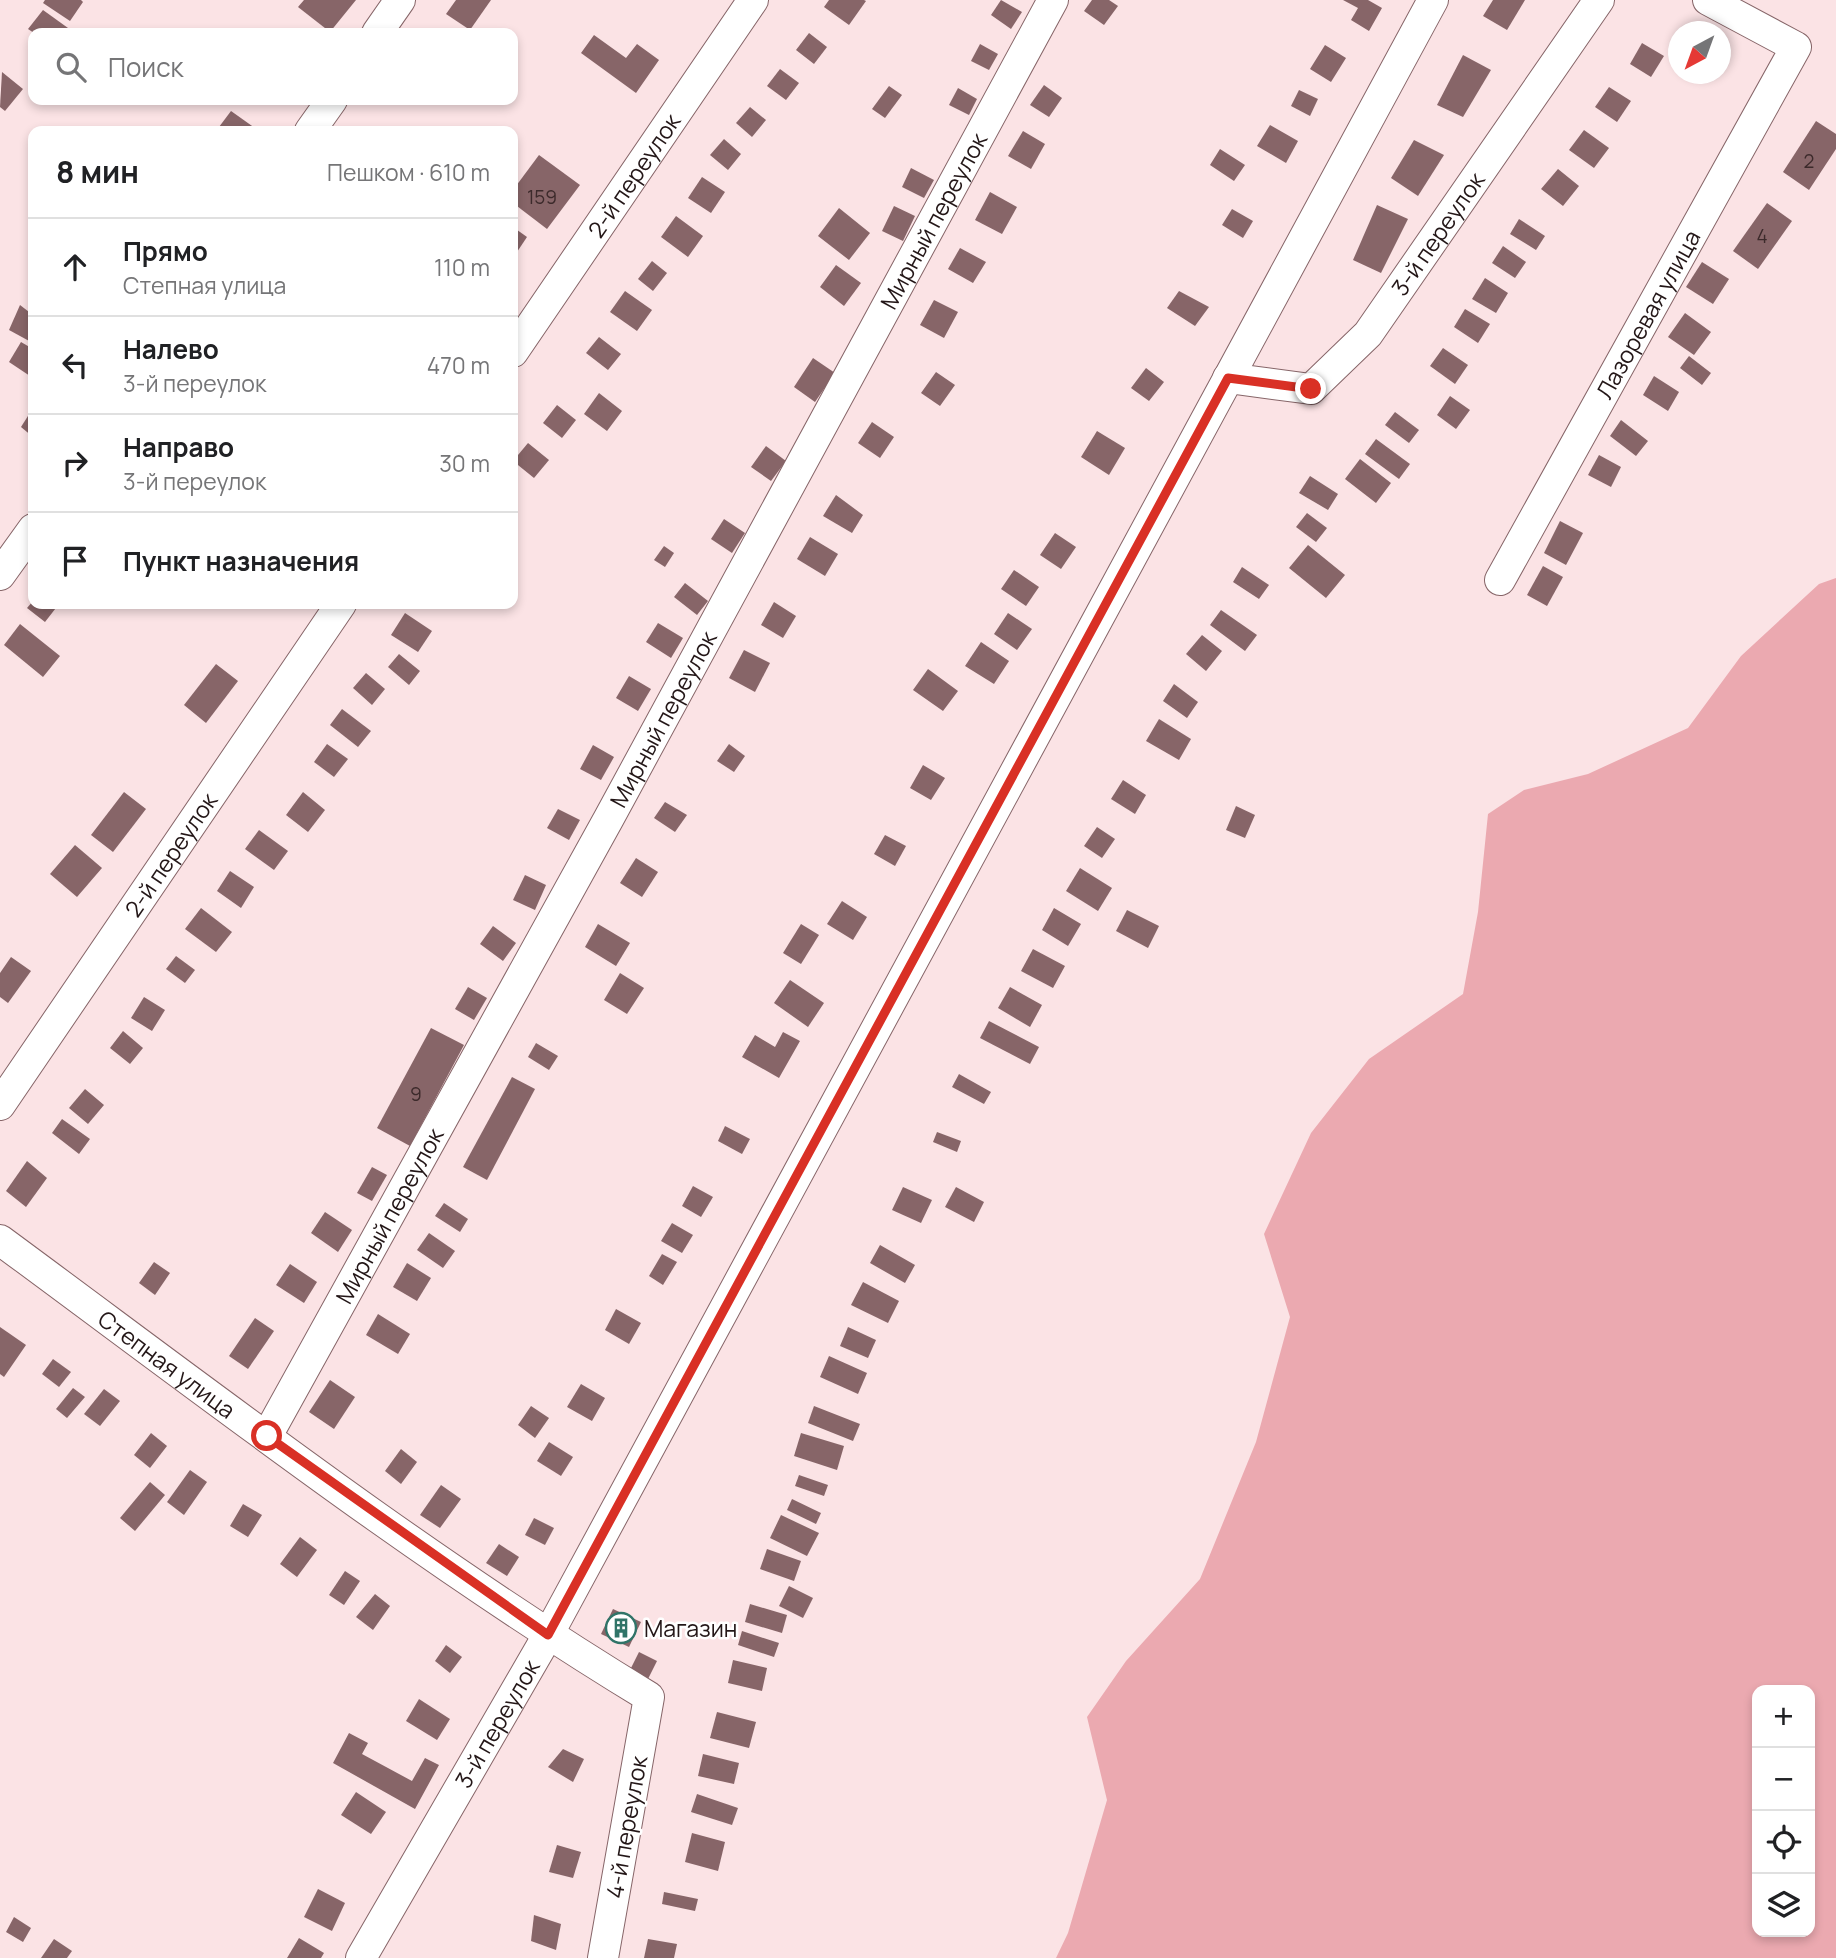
<!DOCTYPE html>
<html lang="ru">
<head>
<meta charset="utf-8">
<style>
  :root { --surface:#fff; --page:#f6f6f6; --text:#202124; --muted:#757577; --line:#e0e0e0 }
  body { margin:0; font-family:Manrope,sans-serif; background:var(--page); color:var(--text) }
  .controls { position:absolute; right:21px; bottom:21px; display:grid; overflow:hidden; border-radius:14px; box-shadow:0 4px 10px #0003 }
  .controls button { width:63px; height:63px; display:grid; place-items:center; padding:0; border:0; border-bottom:2px solid var(--line); background:var(--surface); color:var(--text); font:35px sans-serif }
  .compass { position:absolute; left:1668px; top:21px; width:63px; height:63px; border-radius:50%; background:var(--surface); box-shadow:0 4px 10px #0003; rotate:221deg }
  .stop { position:absolute; width:21px; height:21px; margin:-16px; border:5px solid #d93025; border-radius:50%; background:#fff }
  .stop.end { background:#d93025; border-color:#fff; box-shadow:0 2px 7px #0008 }
  .list { margin:0; padding:0; list-style:none }
  h2 { display:flex; justify-content:space-between; align-items:center; height:91px; margin:0; padding:0 28px; font-size:30px }
  h2 small { font-size:23px; font-weight:400; color:var(--muted) }
  .list li { display:grid; grid-template-columns:46px 1fr auto; gap:21px; align-items:center; box-sizing:border-box; height:98px; padding:0 28px; border-top:2px solid var(--line) }
  .list b { display:block; font-size:26px; white-space:nowrap }
  .list p { margin:0; font-size:23px; white-space:nowrap; color:var(--muted) }
  .list em { font-size:23px; font-style:normal; color:var(--muted) }
  .icon { flex:none; width:38px; height:38px; fill:none; stroke:currentColor; stroke-width:2; stroke-linecap:round; stroke-linejoin:round }
  .map { position:relative; flex:none; width:1836px; height:1958px; overflow:hidden }
  .search { position:absolute; background:var(--surface); box-shadow:0 4px 10px #0003; left:28px; top:28px; width:490px; height:77px; display:flex; align-items:center; gap:18px; box-sizing:border-box; padding:0 24px; border-radius:14px; color:var(--muted); font-size:26px }
  .panel { position:absolute; background:var(--surface); box-shadow:0 4px 10px #0003; left:28px; top:126px; width:490px; height:483px; border-radius:14px }
  .map>svg:first-child { display:block }
  .green { fill:#eba9b0; fill-rule:evenodd }
  .building { fill:#876568 }
  .lines { fill:none; stroke-linecap:round; stroke-linejoin:round }
  .minor-casing { stroke:#866568; stroke-width:32 }
  .minor { stroke:#fff; stroke-width:30 }
  .route { stroke:#d93025; stroke-width:9 }
  .labels { text-anchor:middle; dominant-baseline:central; stroke-width:5; stroke-linejoin:round; paint-order:stroke }
  .number-label { font-size:19px; fill:#3c2a2b }
  .street-label { font-size:23px; fill:#231617; stroke:#fff }
  .poi-label { font-size:23px; fill:#231617; stroke:#fff; text-anchor:start }
</style>
</head>
<body>
<div class="map">
<svg width="1836" height="1958" viewBox="0 0 1836 1958">
  <rect width="100%" height="100%" fill="#fbe3e5"/>
  <!-- green -->
  <path class="green" d="M1836,578v1380h-780l12,-25 39,-133 -20,-83 39,-56 74,-82 56,-137 34,-125 -26,-83 47,-101 58,-74 94,-65 15,-82 10,-98 36,-24 64,-16 100,-46 53,-72 78,-72zM1757,1690h53v242h-53z"/>
  <!-- building -->
  <g class="building">
    <polygon points="45,0 81,0 83,2 70,21 43,3"/>
    <polygon points="304,0 356,0 330,32 298,7"/>
    <polygon points="456,0 491,0 470,30 446,14"/>
    <polygon points="829,0 864,0 866,1 849,25 824,7"/>
    <polygon points="1001,0 1022,12 1011,29 991,15"/>
    <polygon points="1092,0 1109,0 1118,6 1104,25 1084,11"/>
    <polygon points="1343,0 1368,0 1382,8 1369,31 1351,20 1358,8"/>
    <polygon points="1493,0 1525,0 1507,30 1483,16"/>
    <polygon points="43,10 68,28 64,33 34,33 28,29"/>
    <polygon points="809,33 827,47 814,64 796,50"/>
    <polygon points="594,35 626,58 637,44 659,60 636,93 581,53"/>
    <polygon points="1642,43 1664,56 1651,77 1630,64"/>
    <polygon points="980,44 998,54 989,70 971,61"/>
    <polygon points="1325,45 1346,58 1331,82 1310,69"/>
    <polygon points="1463,55 1491,70 1463,117 1437,105"/>
    <polygon points="780,69 799,83 786,100 767,86"/>
    <polygon points="2,72 23,89 5,111 0,107"/>
    <polygon points="1044,85 1062,98 1049,117 1030,105"/>
    <polygon points="889,86 902,95 885,118 872,109"/>
    <polygon points="1609,87 1631,101 1617,122 1595,107"/>
    <polygon points="958,88 977,99 969,115 949,105"/>
    <polygon points="1299,90 1318,99 1310,116 1291,106"/>
    <polygon points="750,107 766,120 752,137 736,123"/>
    <polygon points="231,111 259,131 216,131"/>
    <polygon points="1816,121 1836,134 1836,149 1809,190 1783,172"/>
    <polygon points="1270,125 1298,141 1286,163 1257,146"/>
    <polygon points="1584,130 1609,148 1594,168 1569,150"/>
    <polygon points="1023,131 1045,144 1031,169 1008,156"/>
    <polygon points="724,139 741,154 728,170 710,155"/>
    <polygon points="1414,140 1444,155 1418,196 1391,178"/>
    <polygon points="1220,149 1245,165 1234,181 1210,165"/>
    <polygon points="539,155 580,185 547,229 513,203 513,190"/>
    <polygon points="911,168 934,180 924,198 902,187"/>
    <polygon points="1558,169 1579,186 1563,206 1541,189"/>
    <polygon points="702,177 725,192 711,213 688,198"/>
    <polygon points="990,192 1017,207 1002,234 975,220"/>
    <polygon points="1767,203 1792,221 1758,269 1733,251"/>
    <polygon points="1377,205 1408,219 1381,273 1353,260"/>
    <polygon points="894,206 915,216 903,241 882,231"/>
    <polygon points="839,208 870,233 849,260 818,236"/>
    <polygon points="1232,209 1253,221 1243,238 1222,225"/>
    <polygon points="676,216 703,236 688,257 661,237"/>
    <polygon points="1519,219 1545,236 1536,250 1510,234"/>
    <polygon points="513,227 527,237 513,258"/>
    <polygon points="1503,246 1526,262 1515,278 1492,263"/>
    <polygon points="960,248 986,262 973,283 948,269"/>
    <polygon points="652,261 667,273 653,291 638,279"/>
    <polygon points="1702,262 1729,279 1713,304 1686,287"/>
    <polygon points="836,265 861,283 844,306 820,287"/>
    <polygon points="1485,278 1508,293 1496,313 1472,299"/>
    <polygon points="625,291 652,310 637,331 610,312"/>
    <polygon points="1179,291 1209,307 1195,326 1167,308"/>
    <polygon points="934,300 958,312 944,338 920,325"/>
    <polygon points="20,305 33,315 31,342 9,330"/>
    <polygon points="1465,309 1490,324 1478,343 1454,327"/>
    <polygon points="1685,313 1711,332 1694,355 1668,337"/>
    <polygon points="599,337 621,354 608,370 586,353"/>
    <polygon points="21,342 33,349 33,370 30,376 9,362"/>
    <polygon points="1443,348 1468,365 1455,384 1430,366"/>
    <polygon points="1689,356 1711,373 1702,385 1680,368"/>
    <polygon points="813,358 835,373 815,402 794,387"/>
    <polygon points="1146,368 1164,382 1149,401 1131,388"/>
    <polygon points="936,372 955,385 940,406 921,393"/>
    <polygon points="1654,376 1679,392 1668,411 1643,395"/>
    <polygon points="599,393 622,411 607,431 584,414"/>
    <polygon points="1450,396 1470,410 1456,429 1437,415"/>
    <polygon points="557,405 576,420 562,438 543,423"/>
    <polygon points="33,408 33,437 21,427"/>
    <polygon points="1395,412 1419,430 1409,443 1385,425"/>
    <polygon points="1621,420 1648,441 1636,456 1610,436"/>
    <polygon points="872,422 894,437 880,458 858,443"/>
    <polygon points="1097,431 1125,448 1109,475 1081,457"/>
    <polygon points="1376,439 1410,464 1399,479 1365,454"/>
    <polygon points="528,443 549,460 534,478 513,461"/>
    <polygon points="766,446 786,461 771,481 751,467"/>
    <polygon points="1599,455 1621,467 1611,487 1588,475"/>
    <polygon points="1360,459 1391,483 1376,503 1345,479"/>
    <polygon points="1310,476 1338,494 1328,510 1299,493"/>
    <polygon points="836,495 863,515 852,533 823,516"/>
    <polygon points="1307,513 1327,528 1316,542 1296,527"/>
    <polygon points="724,519 745,533 732,553 711,539"/>
    <polygon points="1560,521 1583,533 1566,565 1544,553"/>
    <polygon points="1055,533 1076,547 1061,569 1040,555"/>
    <polygon points="810,537 838,554 825,576 797,559"/>
    <polygon points="1308,545 1345,575 1326,598 1289,568"/>
    <polygon points="664,546 674,553 665,567 654,560"/>
    <polygon points="1543,566 1563,577 1547,606 1527,595"/>
    <polygon points="1242,567 1269,585 1259,599 1233,582"/>
    <polygon points="1014,570 1039,587 1026,606 1001,589"/>
    <polygon points="685,583 708,601 697,615 674,597"/>
    <polygon points="33,601 33,604 59,604 45,622 27,608"/>
    <polygon points="774,602 796,616 783,638 761,625"/>
    <polygon points="1221,610 1257,635 1245,651 1210,625"/>
    <polygon points="405,613 432,631 418,652 391,635"/>
    <polygon points="1008,613 1032,629 1017,650 994,634"/>
    <polygon points="658,623 683,638 671,658 646,642"/>
    <polygon points="20,624 60,656 43,677 4,645"/>
    <polygon points="1202,635 1222,651 1206,671 1186,654"/>
    <polygon points="981,642 1009,661 994,684 965,666"/>
    <polygon points="744,650 770,663 755,692 729,678"/>
    <polygon points="399,654 420,671 409,685 388,667"/>
    <polygon points="216,664 238,681 206,723 184,705"/>
    <polygon points="928,669 958,691 943,711 913,690"/>
    <polygon points="366,673 385,689 372,705 353,688"/>
    <polygon points="629,676 651,689 638,711 616,698"/>
    <polygon points="1174,684 1198,702 1187,718 1163,701"/>
    <polygon points="342,709 371,731 358,747 330,725"/>
    <polygon points="1159,719 1191,739 1179,760 1146,741"/>
    <polygon points="327,744 348,759 334,777 314,762"/>
    <polygon points="729,744 745,756 734,772 717,761"/>
    <polygon points="593,745 614,757 601,780 580,769"/>
    <polygon points="923,765 945,778 931,800 910,788"/>
    <polygon points="1123,780 1146,795 1135,814 1111,799"/>
    <polygon points="124,792 146,809 113,852 91,835"/>
    <polygon points="303,792 325,810 308,832 286,815"/>
    <polygon points="665,802 687,815 675,832 654,818"/>
    <polygon points="1236,806 1255,815 1245,838 1226,830"/>
    <polygon points="558,809 580,820 569,840 547,828"/>
    <polygon points="1097,827 1115,839 1102,858 1084,846"/>
    <polygon points="259,830 288,851 274,870 245,849"/>
    <polygon points="885,835 906,846 895,866 874,854"/>
    <polygon points="75,845 102,868 77,897 50,874"/>
    <polygon points="636,858 658,872 642,897 620,883"/>
    <polygon points="1080,868 1112,888 1098,911 1066,891"/>
    <polygon points="230,871 254,887 241,908 217,891"/>
    <polygon points="525,875 546,885 535,910 513,900"/>
    <polygon points="842,901 867,917 853,940 827,924"/>
    <polygon points="201,908 232,932 216,952 185,929"/>
    <polygon points="1054,908 1081,924 1068,946 1042,930"/>
    <polygon points="1127,910 1159,926 1148,948 1116,931"/>
    <polygon points="598,924 630,943 616,966 585,947"/>
    <polygon points="801,924 819,935 801,964 783,953"/>
    <polygon points="493,926 516,943 503,961 480,944"/>
    <polygon points="1033,949 1065,966 1053,988 1021,971"/>
    <polygon points="176,956 195,970 185,983 166,969"/>
    <polygon points="11,957 31,971 8,1003 0,997 0,973"/>
    <polygon points="620,973 644,988 627,1014 604,1000"/>
    <polygon points="790,980 824,1003 808,1027 774,1003"/>
    <polygon points="468,987 487,998 474,1020 455,1009"/>
    <polygon points="1010,987 1042,1005 1030,1027 998,1008"/>
    <polygon points="144,997 165,1010 152,1031 131,1018"/>
    <polygon points="989,1021 1039,1047 1030,1064 980,1038"/>
    <polygon points="431,1028 464,1045 410,1146 377,1128"/>
    <polygon points="123,1031 143,1048 130,1064 110,1048"/>
    <polygon points="783,1032 800,1041 779,1078 742,1057 755,1035 775,1047"/>
    <polygon points="536,1043 558,1056 549,1070 528,1057"/>
    <polygon points="959,1074 991,1092 984,1104 952,1087"/>
    <polygon points="512,1077 535,1089 487,1180 463,1167"/>
    <polygon points="85,1089 104,1105 88,1124 69,1108"/>
    <polygon points="62,1119 90,1139 79,1154 52,1133"/>
    <polygon points="725,1126 750,1139 742,1154 718,1141"/>
    <polygon points="937,1132 961,1141 957,1152 933,1142"/>
    <polygon points="27,1161 47,1178 26,1207 6,1191"/>
    <polygon points="372,1167 387,1175 372,1201 357,1193"/>
    <polygon points="693,1186 713,1197 701,1217 682,1206"/>
    <polygon points="903,1187 932,1200 921,1223 892,1210"/>
    <polygon points="956,1187 984,1202 974,1222 945,1207"/>
    <polygon points="444,1203 468,1219 460,1232 435,1216"/>
    <polygon points="325,1212 352,1230 338,1252 311,1233"/>
    <polygon points="672,1223 693,1235 682,1253 661,1241"/>
    <polygon points="429,1233 455,1251 443,1268 417,1250"/>
    <polygon points="880,1245 915,1265 905,1283 870,1263"/>
    <polygon points="662,1254 677,1262 663,1285 649,1276"/>
    <polygon points="154,1262 170,1273 155,1295 139,1283"/>
    <polygon points="407,1263 431,1278 417,1301 393,1287"/>
    <polygon points="290,1264 317,1282 304,1303 276,1285"/>
    <polygon points="863,1282 899,1301 888,1323 851,1305"/>
    <polygon points="616,1309 641,1323 629,1344 605,1330"/>
    <polygon points="378,1314 410,1334 398,1354 366,1335"/>
    <polygon points="255,1318 274,1331 248,1369 229,1356"/>
    <polygon points="0,1327 26,1345 4,1377 0,1374"/>
    <polygon points="848,1327 876,1340 868,1358 840,1346"/>
    <polygon points="829,1356 867,1373 858,1394 820,1377"/>
    <polygon points="53,1359 71,1372 59,1387 42,1374"/>
    <polygon points="330,1380 355,1397 334,1429 309,1412"/>
    <polygon points="581,1384 605,1398 592,1421 567,1407"/>
    <polygon points="73,1388 85,1397 67,1418 56,1409"/>
    <polygon points="104,1389 120,1401 100,1426 84,1414"/>
    <polygon points="531,1406 549,1418 535,1438 518,1425"/>
    <polygon points="814,1406 860,1424 853,1441 808,1423"/>
    <polygon points="151,1433 167,1446 150,1468 134,1455"/>
    <polygon points="801,1433 844,1446 837,1470 794,1456"/>
    <polygon points="549,1442 573,1457 561,1476 537,1461"/>
    <polygon points="401,1449 417,1462 401,1484 385,1471"/>
    <polygon points="190,1470 207,1482 184,1515 167,1502"/>
    <polygon points="799,1475 828,1485 824,1496 795,1486"/>
    <polygon points="150,1482 165,1495 135,1531 120,1518"/>
    <polygon points="441,1485 461,1499 440,1528 420,1515"/>
    <polygon points="792,1499 821,1513 816,1524 787,1510"/>
    <polygon points="243,1504 262,1515 248,1537 230,1526"/>
    <polygon points="781,1515 819,1533 807,1556 770,1538"/>
    <polygon points="534,1518 554,1528 545,1545 525,1535"/>
    <polygon points="300,1537 317,1550 297,1577 280,1564"/>
    <polygon points="499,1544 519,1557 507,1576 486,1563"/>
    <polygon points="767,1549 801,1561 794,1581 760,1569"/>
    <polygon points="345,1571 360,1581 344,1605 329,1595"/>
    <polygon points="789,1586 813,1598 803,1618 779,1606"/>
    <polygon points="375,1594 390,1606 373,1630 356,1617"/>
    <polygon points="750,1604 787,1615 782,1633 745,1622"/>
    <polygon points="613,1609 641,1622 629,1647 601,1634"/>
    <polygon points="742,1631 779,1643 774,1657 738,1645"/>
    <polygon points="446,1645 462,1657 450,1673 435,1661"/>
    <polygon points="639,1652 657,1661 646,1683 628,1674"/>
    <polygon points="733,1660 767,1668 762,1691 728,1683"/>
    <polygon points="419,1699 450,1719 437,1740 406,1721"/>
    <polygon points="717,1712 756,1722 749,1748 710,1738"/>
    <polygon points="349,1733 368,1743 362,1754 412,1781 425,1758 439,1765 415,1809 333,1763"/>
    <polygon points="563,1749 584,1759 573,1782 548,1767"/>
    <polygon points="703,1754 739,1763 734,1784 698,1776"/>
    <polygon points="356,1792 386,1812 371,1834 341,1815"/>
    <polygon points="697,1794 738,1808 732,1825 691,1812"/>
    <polygon points="692,1833 725,1842 718,1871 685,1862"/>
    <polygon points="557,1845 581,1852 573,1878 549,1872"/>
    <polygon points="318,1889 345,1903 332,1931 304,1917"/>
    <polygon points="664,1892 698,1899 695,1911 662,1904"/>
    <polygon points="534,1915 561,1924 556,1950 531,1941"/>
    <polygon points="14,1917 31,1928 23,1942 6,1932"/>
    <polygon points="299,1938 324,1953 321,1958 287,1958"/>
    <polygon points="54,1939 72,1951 67,1958 41,1958"/>
    <polygon points="648,1939 677,1944 674,1958 644,1958"/>
  </g>
  <g class="lines">
    <!-- minor casing -->
    <g class="minor-casing">
      <g id="minor">
        <polyline points="377,33 400,0"/>
        <polyline points="310,131 332,100"/>
        <path id="s1" d="M513,352l240,-352"/>
        <path id="s2" d="M1228,378l83,11 57,-55 231,-334"/>
        <polyline points="0,575 33,529"/>
        <path id="s3" d="M1500,580l296,-533 -88,-47"/>
        <path id="s4" d="M0,1105l341,-501"/>
        <path id="s5" d="M0,1240c213,157 423,320 649,457l-46,261"/>
        <path id="s6" d="M267,1436l342,-618 444,-818"/>
        <path id="s7" d="M361,1958l187,-323 885,-1635"/>
      </g>
    </g>
    <!-- minor -->
    <use href="#minor" class="minor"/>
  </g>
  <g class="lines">
    <!-- route -->
    <polyline class="route" points="267,1436 548,1635 1228,378 1311,389"/>
  </g>
  <!-- icons -->
  <defs>
    <g id="building-ring" transform="scale(1.575)"><circle r="9.5" fill="#fff" stroke="#307468" stroke-width="1.5"/><path d="M-4-6H4V6H1V3H-1V6H-4ZM-2.5-4.3h1.7v1.8h-1.7ZM.8-4.3h1.7v1.8H.8ZM-2.5-1h1.7V.8h-1.7ZM.8-1h1.7V.8H.8Z" fill="#307468"/></g>
  </defs>
  <g fill-rule="evenodd">
    <use href="#building-ring" x="621" y="1628"/>
  </g>
  <g class="labels">
    <!-- number labels -->
    <g class="number-label">
      <text x="1809" y="161">2</text>
      <text x="542" y="197">159</text>
      <text x="1762" y="236">4</text>
      <text x="416" y="1094">9</text>
    </g>
    <!-- street labels -->
    <g class="street-label">
      <text stroke="none"><textPath href="#s1" startOffset="214">2-й переулок</textPath></text>
      <text stroke="none"><textPath href="#s6" startOffset="1386">Мирный переулок</textPath></text>
      <text stroke="none"><textPath href="#s2" startOffset="285">3-й переулок</textPath></text>
      <text stroke="none"><textPath href="#s3" startOffset="304">Лазоревая улица</textPath></text>
      <text stroke="none"><textPath href="#s6" startOffset="819">Мирный переулок</textPath></text>
      <text stroke="none"><textPath href="#s4" startOffset="303">2-й переулок</textPath></text>
      <text stroke="none"><textPath href="#s6" startOffset="252">Мирный переулок</textPath></text>
      <text stroke="none"><textPath href="#s5" startOffset="208">Степная улица</textPath></text>
      <text stroke="none"><textPath href="#s7" startOffset="271">3-й переулок</textPath></text>
      <text transform="translate(626 1827) rotate(-80)">4-й переулок</text>
    </g>
    <!-- poi labels -->
    <g class="poi-label">
      <text x="644" y="1628">Магазин</text>
    </g>
  </g>
</svg>
<div class="controls">
<button>+</button>
<button>−</button>
<button><svg class="icon" aria-label="locate" viewBox="0 0 24 24"><circle cx="12" cy="12" r="6"/><path d="M12 2v4M12 18v4M2 12h4M18 12h4"/></svg></button>
<button><svg class="icon" aria-label="layers" viewBox="0 0 24 24"><path d="M12 4l9 5-9 5-9-5zM3 14l9 5 9-5"/></svg></button>
</div>
<svg class="compass" viewBox="-18 -18 36 36"><path d="M0-13l5 13h-10z" fill="#e53935"/><path d="M0 13l5-13h-10z" fill="#757577"/></svg>
<div class="stop" style="left:267px;top:1436px"></div>
<div class="stop end" style="left:1311px;top:389px"></div>
<div class="search"><svg class="icon" aria-label="search" viewBox="0 0 24 24"><circle cx="10" cy="10" r="6"/><path d="M15 15l6 6"/></svg>Поиск</div>
<section class="panel">
<h2>8 мин<small>Пешком · 610 m</small></h2>
<ul class="list">
<li><svg class="icon" aria-label="ahead" viewBox="0 0 24 24"><path d="M12 20V5M6 11l6-6 6 6"/></svg><div><b>Прямо</b><p>Степная улица</p></div><em>110 m</em></li>
<li><svg class="icon" aria-label="left" viewBox="0 0 24 24"><path d="M17 20v-9H6M10 6l-5 5 5 5"/></svg><div><b>Налево</b><p>3-й переулок</p></div><em>470 m</em></li>
<li><svg class="icon" aria-label="right" viewBox="0 0 24 24"><path d="M7 20v-9h11M14 6l5 5-5 5"/></svg><div><b>Направо</b><p>3-й переулок</p></div><em>30 m</em></li>
<li><svg class="icon" aria-label="arrive" viewBox="0 0 24 24"><path d="M6 21V4h12l-3 4 3 4H6"/></svg><div><b>Пункт назначения</b></div></li>
</ul>
</section>
</div>
</body>
</html>
